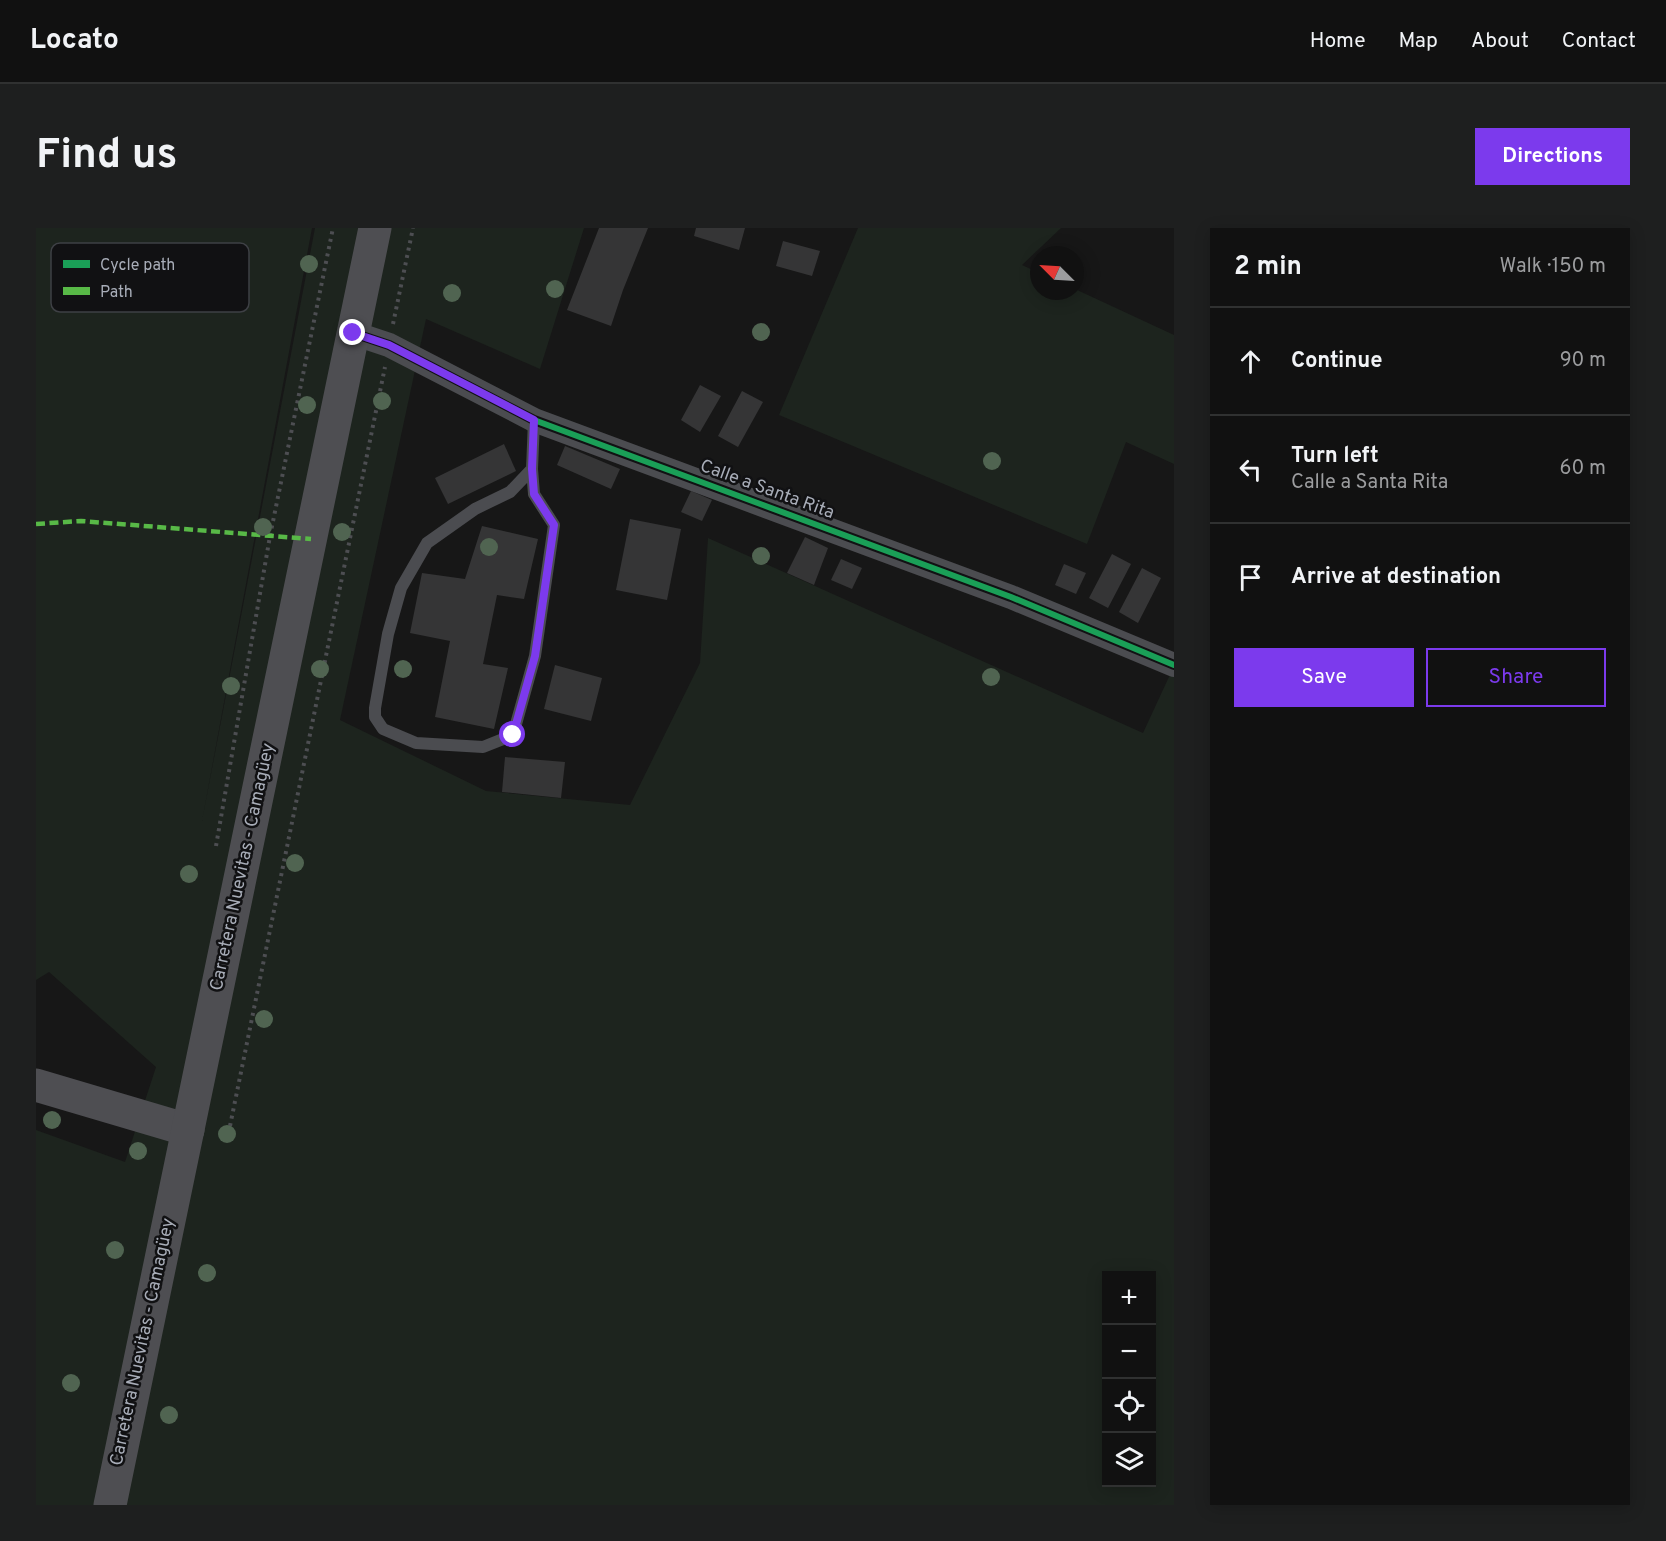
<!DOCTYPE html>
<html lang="en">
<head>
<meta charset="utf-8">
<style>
  :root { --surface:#111; --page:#1e1f1f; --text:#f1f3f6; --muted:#9c9d9f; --line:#303131; --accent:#7c3aed }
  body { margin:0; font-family:Overpass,sans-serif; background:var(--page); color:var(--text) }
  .controls { position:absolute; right:18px; bottom:18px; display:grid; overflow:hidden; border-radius:0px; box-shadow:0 3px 15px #0003 }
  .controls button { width:54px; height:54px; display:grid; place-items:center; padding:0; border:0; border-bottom:2px solid var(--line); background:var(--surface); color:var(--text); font:30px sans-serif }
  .compass { position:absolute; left:994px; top:18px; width:54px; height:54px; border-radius:50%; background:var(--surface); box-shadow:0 3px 15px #0003; rotate:294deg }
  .stop { position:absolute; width:18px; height:18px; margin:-14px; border:4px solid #7c3aed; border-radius:50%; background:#fff }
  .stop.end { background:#7c3aed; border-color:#fff; box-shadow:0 2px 6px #0008 }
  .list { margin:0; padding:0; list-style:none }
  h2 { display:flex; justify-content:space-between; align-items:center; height:78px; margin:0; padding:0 24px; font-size:26px }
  h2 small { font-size:20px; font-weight:400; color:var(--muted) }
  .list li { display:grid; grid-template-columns:39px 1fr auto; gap:18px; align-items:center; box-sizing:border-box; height:108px; padding:0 24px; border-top:2px solid var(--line) }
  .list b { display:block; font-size:22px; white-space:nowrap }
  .list p { margin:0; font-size:20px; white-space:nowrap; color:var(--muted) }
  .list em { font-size:20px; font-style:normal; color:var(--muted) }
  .actions { display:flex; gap:12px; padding:18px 24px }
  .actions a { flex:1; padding:14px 0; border:2px solid var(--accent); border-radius:0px; text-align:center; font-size:21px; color:var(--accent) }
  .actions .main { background:var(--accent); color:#fff }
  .icon { flex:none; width:33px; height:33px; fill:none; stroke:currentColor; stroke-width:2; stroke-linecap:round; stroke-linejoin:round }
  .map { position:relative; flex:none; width:1138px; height:1277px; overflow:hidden; border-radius:0px }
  header { display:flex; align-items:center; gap:36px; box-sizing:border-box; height:84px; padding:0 30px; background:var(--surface); border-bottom:2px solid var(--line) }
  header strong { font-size:28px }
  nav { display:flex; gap:33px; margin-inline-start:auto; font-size:21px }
  .intro { display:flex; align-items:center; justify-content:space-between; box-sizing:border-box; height:144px; padding:0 36px }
  h1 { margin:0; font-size:42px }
  .button { padding:15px 27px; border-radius:0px; background:var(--accent); color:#fff; font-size:21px; font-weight:700 }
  main { display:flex; gap:36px; padding:0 36px }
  aside { flex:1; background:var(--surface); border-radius:0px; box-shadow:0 3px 15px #0003 }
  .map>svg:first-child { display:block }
  .green { fill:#1d241e; fill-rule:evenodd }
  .building { fill:#353536 }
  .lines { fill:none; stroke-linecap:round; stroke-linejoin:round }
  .path { stroke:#4d4e52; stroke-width:4; stroke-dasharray:3 4.5; stroke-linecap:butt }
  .service { stroke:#4b4c50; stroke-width:12 }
  .minor { stroke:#4b4c50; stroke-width:24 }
  .trunk { stroke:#4e4e52; stroke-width:33 }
  .quiet { stroke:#58b947; stroke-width:4.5; stroke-dasharray:9 4.5; stroke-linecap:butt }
  .cycleway-casing { stroke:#111113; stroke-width:10 }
  .cycleway { stroke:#1a9f57; stroke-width:6 }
  .tree { fill:#506451 }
  .route { stroke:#7c3aed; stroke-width:8 }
  .labels { text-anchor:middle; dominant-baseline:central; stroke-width:5; stroke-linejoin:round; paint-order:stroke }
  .street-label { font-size:18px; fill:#a8adb8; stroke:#111113 }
  .key { fill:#111113; stroke:#3e4045; stroke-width:1.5 }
  .key-label { font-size:16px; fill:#a8adb8 }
</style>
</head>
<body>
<header>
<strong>Locato</strong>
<nav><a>Home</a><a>Map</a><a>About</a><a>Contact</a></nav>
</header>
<div class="intro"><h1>Find us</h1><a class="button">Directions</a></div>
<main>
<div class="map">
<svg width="1138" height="1277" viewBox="0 0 1138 1277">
  <rect width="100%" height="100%" fill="#171717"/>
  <!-- green -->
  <g class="green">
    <path d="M0,0h276l-110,593 113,-593h269l-44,141 -114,-50 -86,401 146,71 144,14 70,-142 8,-125 435,195 31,-67v839h-1138v-375l89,32 31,-95 -107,-95 -13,8zM1070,1048h46v206h-46z"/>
    <polygon points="822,0 1025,0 986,37 1003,45 1003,63 1039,63 1039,61 1138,107 1138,236 1090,214 1051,316 743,187"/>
  </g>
  <!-- building -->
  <g class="building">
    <polygon points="563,0 612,0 587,62 575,98 531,82"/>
    <polygon points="660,0 709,0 703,22 658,8"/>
    <polygon points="747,13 784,23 776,48 740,38"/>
    <polygon points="664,157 685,168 664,204 645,192"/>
    <polygon points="706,163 727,174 702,219 682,208"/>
    <polygon points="468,216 480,243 412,276 399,250"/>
    <polygon points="529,218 584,241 575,261 521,237"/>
    <polygon points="655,263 676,272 666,293 645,284"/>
    <polygon points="594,291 645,301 631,372 580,362"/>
    <polygon points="446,298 502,311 488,371 461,367 447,436 472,440 458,501 399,489 414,413 374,405 386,345 429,351"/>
    <polygon points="769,309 792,320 778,357 751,345"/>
    <polygon points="1076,326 1095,336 1072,380 1053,370"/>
    <polygon points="805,331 826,340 816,361 795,352"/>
    <polygon points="1028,336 1050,345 1040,366 1019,357"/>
    <polygon points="1106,340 1125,350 1102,395 1083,384"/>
    <polygon points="519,437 566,450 555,493 508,481"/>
    <polygon points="469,529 529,534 525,570 466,564"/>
  </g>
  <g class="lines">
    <!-- path -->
    <g class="path">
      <polyline points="357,96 377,0"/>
      <polyline points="180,618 234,308 297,0"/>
      <polyline points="194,898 349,139"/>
    </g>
    <!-- service -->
    <polyline class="service" points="496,241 498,266 518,297 499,428 477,507 447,519 380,515 347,501 339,489 339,480 352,406 365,360 391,315 439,281 474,264 496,241 498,192"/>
    <!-- minor -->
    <polyline class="minor" points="317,105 353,117 498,192 975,369 1138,437"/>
    <!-- trunk -->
    <g class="trunk">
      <polyline points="0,857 152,902"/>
      <polyline points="74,1277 339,0"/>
    </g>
    <!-- quiet -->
    <polyline class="quiet" points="0,296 45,293 275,311"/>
    <!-- cycleway casing -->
    <g class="cycleway-casing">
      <polyline id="cycleway" points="317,105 353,117 498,192 975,369 1138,437"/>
    </g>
    <!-- cycleway -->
    <use href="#cycleway" class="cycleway"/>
  </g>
  <!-- trees -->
  <g class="tree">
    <circle cx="273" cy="36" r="9"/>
    <circle cx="519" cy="61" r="9"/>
    <circle cx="416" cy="65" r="9"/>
    <circle cx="725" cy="104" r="9"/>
    <circle cx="346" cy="173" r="9"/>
    <circle cx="271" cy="177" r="9"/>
    <circle cx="956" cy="233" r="9"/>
    <circle cx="227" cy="299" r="9"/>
    <circle cx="306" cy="304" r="9"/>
    <circle cx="453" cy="319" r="9"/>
    <circle cx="725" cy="328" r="9"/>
    <circle cx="284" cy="441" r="9"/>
    <circle cx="367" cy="441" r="9"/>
    <circle cx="955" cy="449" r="9"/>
    <circle cx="195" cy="458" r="9"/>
    <circle cx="259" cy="635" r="9"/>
    <circle cx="153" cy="646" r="9"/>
    <circle cx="228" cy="791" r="9"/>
    <circle cx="16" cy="892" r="9"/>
    <circle cx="191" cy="906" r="9"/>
    <circle cx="102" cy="923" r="9"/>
    <circle cx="79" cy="1022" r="9"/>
    <circle cx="171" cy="1045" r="9"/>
    <circle cx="35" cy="1155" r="9"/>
    <circle cx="133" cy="1187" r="9"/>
  </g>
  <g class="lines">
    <!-- route -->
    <polyline class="route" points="317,105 353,117 498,192 496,241 498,266 518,297 499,428 477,507"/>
  </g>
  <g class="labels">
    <!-- street labels -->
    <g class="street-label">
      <text transform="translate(731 262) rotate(20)">Calle a Santa Rita</text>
      <text transform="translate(207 639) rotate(-78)">Carretera Nuevitas - Camagüey</text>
      <text transform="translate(107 1114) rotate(-78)">Carretera Nuevitas - Camagüey</text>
    </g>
  </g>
  <!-- legend -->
  <rect x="15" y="15" width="198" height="69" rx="9" class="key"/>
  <rect x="27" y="32" width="27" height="8" fill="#1a9f57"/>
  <rect x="27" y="59" width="27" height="8" fill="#58b947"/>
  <g class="key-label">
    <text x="64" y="42">Cycle path</text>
    <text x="64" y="69">Path</text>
  </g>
</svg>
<div class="controls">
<button>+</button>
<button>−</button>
<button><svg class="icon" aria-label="locate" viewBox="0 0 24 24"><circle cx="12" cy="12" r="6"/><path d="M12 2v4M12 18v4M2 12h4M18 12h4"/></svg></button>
<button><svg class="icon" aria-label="layers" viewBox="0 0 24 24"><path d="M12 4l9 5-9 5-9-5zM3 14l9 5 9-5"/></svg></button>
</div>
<svg class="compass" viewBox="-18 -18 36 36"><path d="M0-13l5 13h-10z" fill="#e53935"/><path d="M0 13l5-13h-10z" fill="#9c9d9f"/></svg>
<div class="stop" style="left:477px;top:507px"></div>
<div class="stop end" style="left:317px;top:105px"></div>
</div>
<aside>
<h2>2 min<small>Walk · 150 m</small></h2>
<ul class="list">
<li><svg class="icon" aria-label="ahead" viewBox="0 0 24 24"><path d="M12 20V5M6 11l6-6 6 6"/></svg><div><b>Continue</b></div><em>90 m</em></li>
<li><svg class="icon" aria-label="left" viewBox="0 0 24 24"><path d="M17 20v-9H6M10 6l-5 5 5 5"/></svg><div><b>Turn left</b><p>Calle a Santa Rita</p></div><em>60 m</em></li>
<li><svg class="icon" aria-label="arrive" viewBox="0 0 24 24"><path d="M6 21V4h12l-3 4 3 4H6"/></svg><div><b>Arrive at destination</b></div></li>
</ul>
<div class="actions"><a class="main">Save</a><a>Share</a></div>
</aside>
</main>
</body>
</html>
